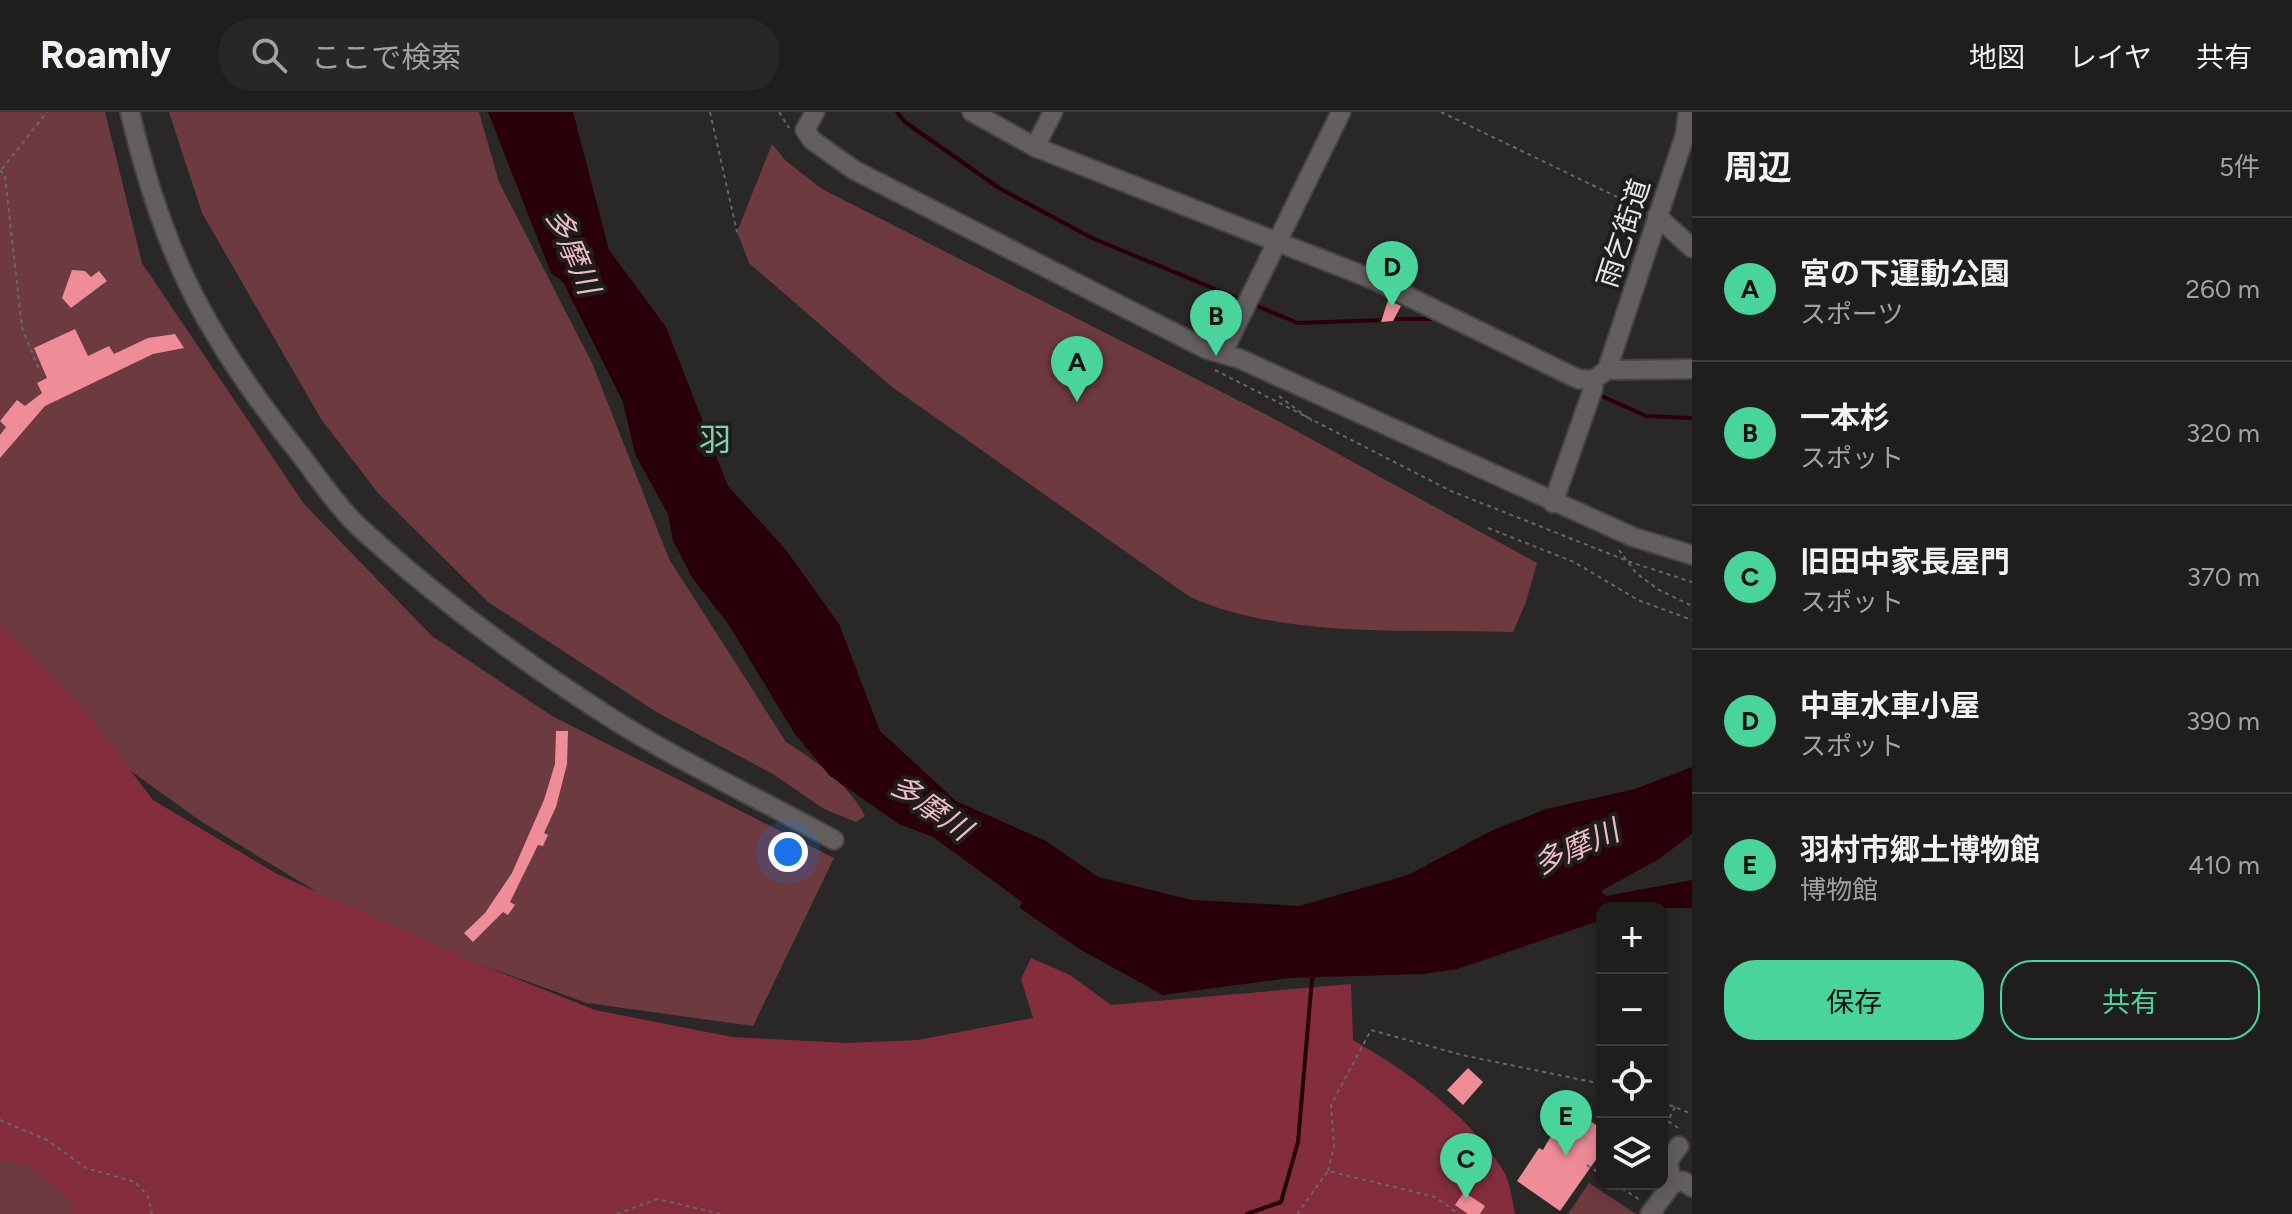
<!DOCTYPE html>
<html lang="ja">
<head>
<meta charset="utf-8">
<style>
  :root { --surface:#201d1d; --page:#282626; --text:#f1f3f6; --muted:#a2a2a4; --line:#3d3b3b; --accent:#49d49c }
  body { margin:0; font-family:Figtree,"Noto Sans JP",sans-serif; background:var(--page); color:var(--text) }
  .controls { position:absolute; right:24px; bottom:24px; display:grid; overflow:hidden; border-radius:16px; box-shadow:0 4px 20px #0003 }
  .controls button { width:72px; height:72px; display:grid; place-items:center; padding:0; border:0; border-bottom:2px solid var(--line); background:var(--surface); color:var(--text); font:40px sans-serif }
  .you { position:absolute; left:788px; top:740px; width:28px; height:28px; margin:-20px; border:6px solid #fff; border-radius:50%; background:#1a73e8; box-shadow:0 0 0 12px #1a73e833 }
  .badge { display:grid; place-items:center; width:52px; height:52px; border-radius:50%; background:var(--accent); color:#111; font-size:26px; font-weight:700 }
  .pin { position:absolute; translate:-50% -66px; filter:drop-shadow(0 2px 4px #0008) }
  .pin::after { content:''; position:absolute; top:42px; width:28px; height:24px; background:inherit; clip-path:polygon(0 0,100% 0,50% 100%) }
  .list { margin:0; padding:0; list-style:none }
  h2 { display:flex; justify-content:space-between; align-items:center; height:104px; margin:0; padding:0 32px; font-size:34px }
  h2 small { font-size:26px; font-weight:400; color:var(--muted) }
  .list li { display:grid; grid-template-columns:52px 1fr auto; gap:24px; align-items:center; box-sizing:border-box; height:144px; padding:0 32px; border-top:2px solid var(--line) }
  .list b { display:block; font-size:30px; white-space:nowrap }
  .list p { margin:0; font-size:26px; white-space:nowrap; color:var(--muted) }
  .list em { font-size:26px; font-style:normal; color:var(--muted) }
  .actions { display:flex; gap:16px; padding:24px 32px }
  .actions a { flex:1; padding:18px 0; border:2px solid var(--accent); border-radius:32px; text-align:center; font-size:28px; color:var(--accent) }
  .actions .main { background:var(--accent); color:#111 }
  .icon { flex:none; width:44px; height:44px; fill:none; stroke:currentColor; stroke-width:2; stroke-linecap:round; stroke-linejoin:round }
  .map { position:relative; flex:none; width:1692px; height:1102px; overflow:hidden }
  header { display:flex; align-items:center; gap:48px; box-sizing:border-box; height:112px; padding:0 40px; background:var(--surface); border-bottom:2px solid var(--line) }
  header strong { font-size:38px }
  nav { display:flex; gap:44px; margin-inline-start:auto; font-size:28px }
  .search { width:560px; height:72px; background:var(--page); display:flex; align-items:center; gap:20px; box-sizing:border-box; padding:0 28px; border-radius:32px; color:var(--muted); font-size:30px }
  main { display:flex }
  aside { flex:1; background:var(--surface) }
  .map>svg:first-child { display:block }
  .green { fill:#6d3a40 }
  .forest { fill:#842e3d }
  .water { fill:#290008 }
  .lines { fill:none; stroke-linecap:round; stroke-linejoin:round }
  .stream { stroke:#290008; stroke-width:4 }
  .building { fill:#ee8d98 }
  .minor-casing { stroke:#454343; stroke-width:22 }
  .path { stroke:#686666; stroke-width:2; stroke-dasharray:4 4; stroke-linecap:butt }
  .minor { stroke:#635f5f; stroke-width:18 }
  .labels { text-anchor:middle; dominant-baseline:central; stroke-width:8; stroke-linejoin:round; paint-order:stroke }
  .street-label { font-size:28px; fill:#e8e6e6; stroke:#201d1d }
  .water-label { font-size:30px; font-style:italic; fill:#efbcc0; stroke:#201d1d }
  .quarter-label { font-size:32px; fill:#7fd3ac; stroke:#201d1d }
</style>
</head>
<body>
<header>
<strong>Roamly</strong>
<div class="search"><svg class="icon" aria-label="search" viewBox="0 0 24 24"><circle cx="10" cy="10" r="6"/><path d="M15 15l6 6"/></svg>ここで検索</div>
<nav><a>地図</a><a>レイヤ</a><a>共有</a></nav>
</header>
<main>
<div class="map">
<svg width="1692" height="1102" viewBox="0 0 1692 1102">
  <rect width="100%" height="100%" fill="#2a2727"/>
  <!-- green -->
  <g class="green">
    <polygon points="0,0 105,0 142,151 304,392 432,524 552,604 834,746 753,914 587,891 373,814 202,710 114,647 0,523"/>
    <path d="M169,0h310l20,70 93,181 77,196 117,183c29,18 63,43 79,74l-9,6 -32,-13 -51,-35 -115,-61 -170,-111 -110,-109 -57,-74 -119,-206z"/>
    <path d="M772,32l14,17 36,28 447,227 268,147 -11,39 -13,30c-102,-3 -229,7 -323,-35l-298,-210 -143,-124 -12,-31z"/>
    <polygon points="0,1023 98,1102 0,1102"/>
    <polygon points="1589,1071 1636,1102 1568,1102"/>
  </g>
  <!-- forest -->
  <path class="forest" d="M0,512l85,87 68,89 124,74 195,87 123,49 137,27 115,6 71,-3 115,-22 -12,-39 10,-21 39,17 41,30 240,-21 2,56c54,31 113,73 148,127 9,12 11,33 14,47h-1442l-2,-13 -44,-36 -27,-6z"/>
  <!-- water -->
  <polygon class="water" points="488,0 573,0 609,138 666,215 728,374 786,438 839,512 880,619 956,689 1046,729 1098,765 1192,788 1299,794 1408,763 1493,718 1546,697 1635,677 1692,655 1692,722 1659,747 1601,779 1606,784 1692,768 1692,796 1602,796 1602,808 1457,857 1423,862 1289,866 1163,883 1081,838 1020,796 1022,790 933,725 899,712 830,664 794,621 729,513 693,467 673,429 668,402 635,342 623,290 563,170 551,161"/>
  <g class="lines">
    <!-- stream -->
    <g class="stream">
      <polyline points="897,0 905,10 999,76 1092,126 1244,189"/>
      <polyline points="1252,192 1298,211 1383,208"/>
      <polyline points="1392,207 1435,207"/>
      <polyline points="1595,281 1646,304 1692,306"/>
      <polyline points="1247,1102 1281,1090 1298,1030 1312,867 1317,861"/>
    </g>
  </g>
  <!-- building -->
  <g class="building">
    <polygon points="72,158 85,159 91,165 99,159 107,169 71,196 62,186"/>
    <polygon points="1388,188 1401,194 1393,209 1381,210"/>
    <polygon points="75,217 88,244 109,234 114,242 148,226 175,222 184,236 153,242 45,294 0,346 0,323 6,315 0,309 17,288 25,294 42,281 37,271 47,266 34,236"/>
    <polygon points="556,619 568,619 567,652 556,695 544,721 548,723 543,734 538,733 510,790 515,793 508,803 503,800 473,830 464,821 485,801 512,761 544,688 555,652"/>
    <polygon points="1468,956 1483,970 1463,993 1447,978"/>
    <polygon points="1568,994 1602,1017 1602,1039 1560,1099 1517,1069 1539,1036 1543,1038"/>
    <polygon points="1464,1080 1485,1094 1480,1102 1468,1102 1455,1093"/>
  </g>
  <g class="lines">
    <!-- minor casing -->
    <g class="minor-casing">
      <g id="minor">
        <path d="M130,0c33,142 76,224 166,337 20,25 38,54 61,76 78,72 165,136 254,193 71,45 149,81 223,122"/>
        <polyline points="815,0 805,18 812,28 854,58 1206,237 1240,247 1633,425 1692,443"/>
        <polyline points="972,0 1035,35 1372,167 1578,267 1593,268"/>
        <polyline points="1035,35 1053,0"/>
        <polyline points="1657,104 1692,136"/>
        <polyline points="1223,240 1341,0"/>
        <polyline points="1607,258 1685,23 1688,0"/>
        <polyline points="1553,391 1593,277 1593,268 1607,258 1692,257"/>
        <polyline points="1672,1072 1683,1069 1692,1075"/>
        <polyline points="1650,1102 1672,1072 1668,1049 1679,1034"/>
      </g>
    </g>
    <!-- path -->
    <g class="path">
      <polyline points="710,0 737,120"/>
      <polyline points="779,0 789,16"/>
      <polyline points="1441,0 1642,97"/>
      <polyline points="2,57 47,0"/>
      <polyline points="0,58 5,64 22,216 39,257"/>
      <polyline points="1215,258 1451,379 1630,450 1692,470"/>
      <polyline points="1279,284 1312,309"/>
      <polyline points="1488,416 1574,450 1638,488 1692,508"/>
      <polyline points="1619,438 1636,461 1659,478 1692,494"/>
      <polyline points="1662,990 1692,1002"/>
      <polyline points="1675,995 1668,1009 1681,1018"/>
      <polyline points="0,1008 47,1028 86,1056 135,1070 148,1084 152,1102"/>
      <polyline points="1587,1053 1602,1063"/>
      <polyline points="1328,1059 1334,1034 1331,993 1371,918 1462,943 1602,972"/>
      <polyline points="1615,1072 1640,1088"/>
      <polyline points="617,1102 657,1087 721,1102"/>
      <polyline points="1297,1102 1328,1059 1435,1085 1459,1102"/>
    </g>
    <!-- minor -->
    <use href="#minor" class="minor"/>
  </g>
  <g class="labels">
    <!-- street labels -->
    <g class="street-label">
      <text transform="translate(1623 121) rotate(-72)">雨乞街道</text>
    </g>
    <!-- water labels -->
    <g class="water-label">
      <text transform="translate(573 139) rotate(67)">多摩川</text>
      <text transform="translate(931 695) rotate(35)">多摩川</text>
      <text transform="translate(1576 735) rotate(-24)">多摩川</text>
    </g>
    <!-- quarter labels -->
    <g class="quarter-label">
      <text x="715" y="328">羽</text>
    </g>
  </g>
</svg>
<div class="controls">
<button>+</button>
<button>−</button>
<button><svg class="icon" aria-label="locate" viewBox="0 0 24 24"><circle cx="12" cy="12" r="6"/><path d="M12 2v4M12 18v4M2 12h4M18 12h4"/></svg></button>
<button><svg class="icon" aria-label="layers" viewBox="0 0 24 24"><path d="M12 4l9 5-9 5-9-5zM3 14l9 5 9-5"/></svg></button>
</div>
<div class="you"></div>
<div class="pin badge" style="left:1077px;top:290px">A</div>
<div class="pin badge" style="left:1216px;top:244px">B</div>
<div class="pin badge" style="left:1466px;top:1087px">C</div>
<div class="pin badge" style="left:1392px;top:195px">D</div>
<div class="pin badge" style="left:1566px;top:1044px">E</div>
</div>
<aside>
<h2>周辺<small>5件</small></h2>
<ul class="list">
<li><span class="badge">A</span><div><b>宮の下運動公園</b><p>スポーツ</p></div><em>260 m</em></li>
<li><span class="badge">B</span><div><b>一本杉</b><p>スポット</p></div><em>320 m</em></li>
<li><span class="badge">C</span><div><b>旧田中家長屋門</b><p>スポット</p></div><em>370 m</em></li>
<li><span class="badge">D</span><div><b>中車水車小屋</b><p>スポット</p></div><em>390 m</em></li>
<li><span class="badge">E</span><div><b>羽村市郷土博物館</b><p>博物館</p></div><em>410 m</em></li>
</ul>
<div class="actions"><a class="main">保存</a><a>共有</a></div>
</aside>
</main>
</body>
</html>
